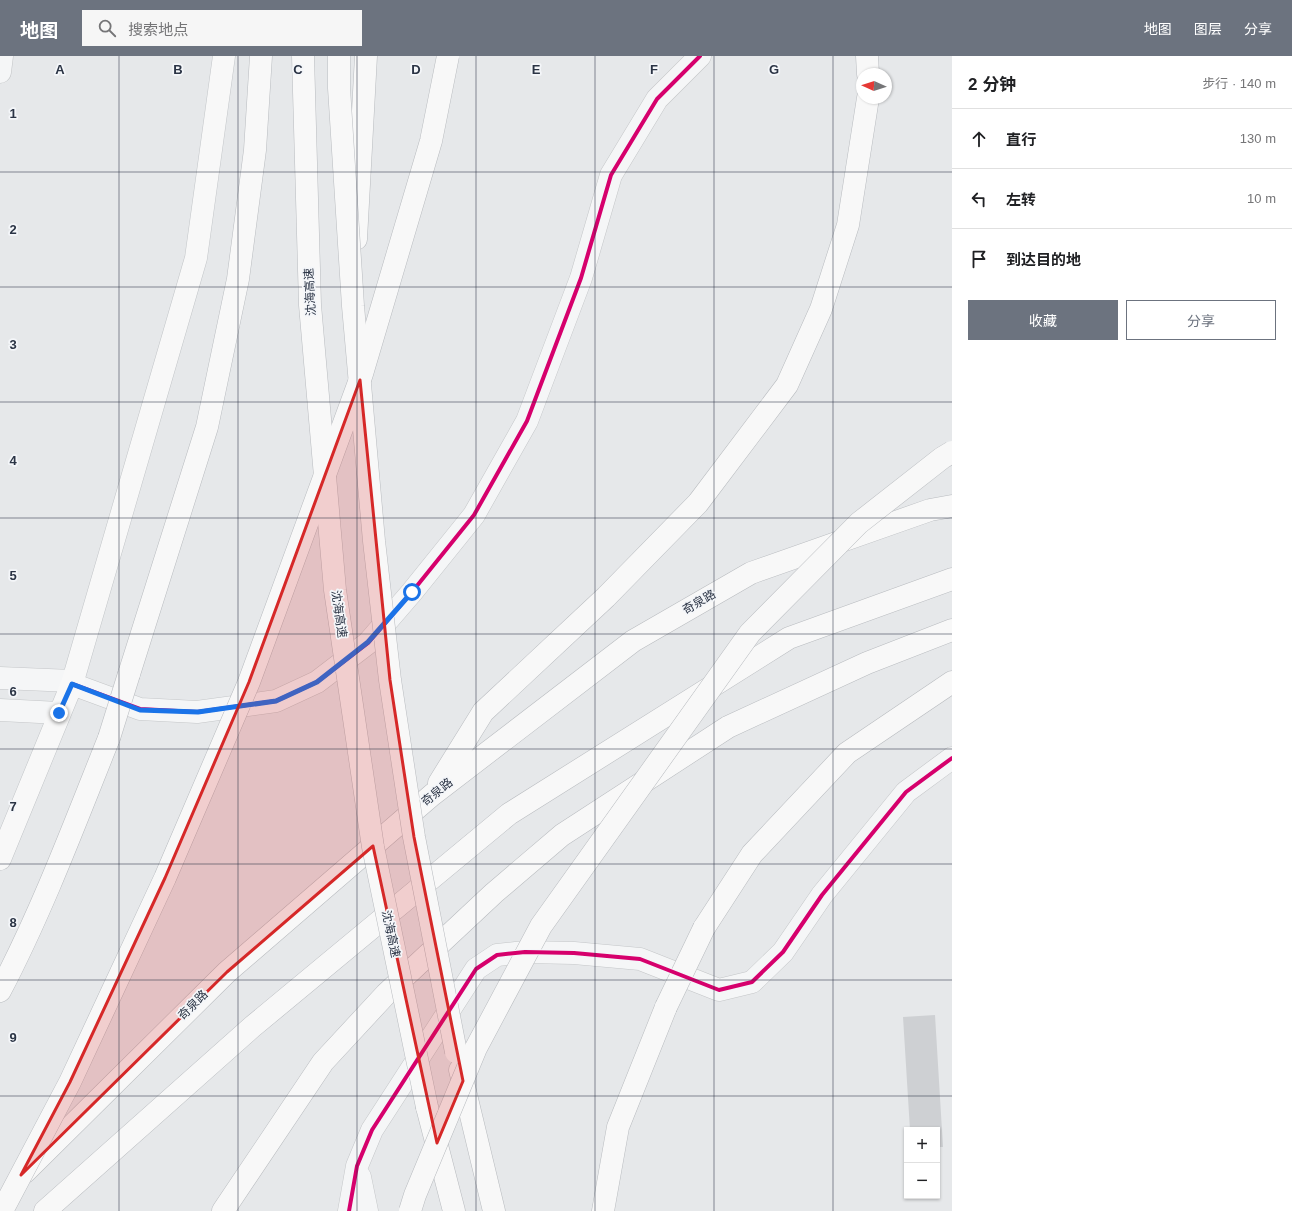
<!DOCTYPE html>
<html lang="zh">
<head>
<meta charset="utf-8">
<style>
  :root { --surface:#fff; --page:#f6f6f6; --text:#202124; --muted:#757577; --line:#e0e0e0; --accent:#6c737f }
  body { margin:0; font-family:Arial,"Noto Sans SC",sans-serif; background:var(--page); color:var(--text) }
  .controls { position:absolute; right:12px; bottom:12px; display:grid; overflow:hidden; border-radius:0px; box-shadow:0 1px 3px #0004 }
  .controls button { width:36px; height:36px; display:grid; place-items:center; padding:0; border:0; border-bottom:1px solid var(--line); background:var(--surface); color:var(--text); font:20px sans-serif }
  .compass { position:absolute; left:856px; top:12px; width:36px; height:36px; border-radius:50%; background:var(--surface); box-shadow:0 1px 3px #0004; rotate:273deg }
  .stop { position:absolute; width:12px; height:12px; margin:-9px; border:3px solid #1a73e8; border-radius:50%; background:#fff }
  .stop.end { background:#1a73e8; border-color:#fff; box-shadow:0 1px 4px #0008 }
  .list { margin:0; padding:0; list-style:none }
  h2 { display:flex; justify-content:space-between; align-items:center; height:52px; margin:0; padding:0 16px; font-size:17px }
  h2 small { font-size:13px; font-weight:400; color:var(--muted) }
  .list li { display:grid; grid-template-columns:26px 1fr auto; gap:12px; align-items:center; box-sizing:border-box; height:60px; padding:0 16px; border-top:1px solid var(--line) }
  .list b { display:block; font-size:15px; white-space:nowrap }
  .list em { font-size:13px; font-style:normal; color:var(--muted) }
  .actions { display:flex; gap:8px; padding:12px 16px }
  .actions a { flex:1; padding:9px 0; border:1px solid var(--accent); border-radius:0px; text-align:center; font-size:14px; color:var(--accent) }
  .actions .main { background:var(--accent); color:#fff }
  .icon { flex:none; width:22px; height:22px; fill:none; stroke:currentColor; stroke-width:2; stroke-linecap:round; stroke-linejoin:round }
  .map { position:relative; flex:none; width:952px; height:1155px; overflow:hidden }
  header { display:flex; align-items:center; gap:24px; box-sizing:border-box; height:56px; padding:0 20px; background:var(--accent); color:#fff }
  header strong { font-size:19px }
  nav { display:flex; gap:22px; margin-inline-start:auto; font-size:14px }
  .search { width:280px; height:36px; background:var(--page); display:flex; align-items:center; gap:10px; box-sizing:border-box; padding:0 14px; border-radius:0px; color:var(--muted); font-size:15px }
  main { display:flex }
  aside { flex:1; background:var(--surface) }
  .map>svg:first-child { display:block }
  .building { fill:#ced0d3 }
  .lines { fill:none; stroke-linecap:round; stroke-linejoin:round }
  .minor-casing { stroke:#c4c6c8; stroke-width:23 }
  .major-casing { stroke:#c2c5c8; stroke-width:23 }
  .highway-casing { stroke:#b8bbbf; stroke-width:23 }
  .minor { stroke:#f5f6f7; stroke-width:22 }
  .major { stroke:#f8f8f8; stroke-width:22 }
  .highway { stroke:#f8f8f8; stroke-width:22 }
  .highway-bridge-casing { stroke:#b8bbbf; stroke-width:23; stroke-linecap:butt }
  .highway-bridge { stroke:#f8f8f8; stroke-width:22 }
  .cycleway-casing { stroke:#f4f6f9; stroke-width:6 }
  .cycleway { stroke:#d6006c; stroke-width:4 }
  .route { stroke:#1a73e8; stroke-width:5 }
  .marked { fill:#d62828; fill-opacity:0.2; stroke:#d62828; stroke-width:3; stroke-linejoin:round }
  .grid { fill:none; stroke:#2b3445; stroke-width:1; stroke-opacity:0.55 }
  .labels { text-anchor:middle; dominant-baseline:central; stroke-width:3.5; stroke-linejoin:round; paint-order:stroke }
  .street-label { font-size:12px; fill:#2b3445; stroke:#f4f6f9 }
  .grid-label { font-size:13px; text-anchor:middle; font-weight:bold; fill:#2b3445; stroke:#f4f6f9; stroke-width:3.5; stroke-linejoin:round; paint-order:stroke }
</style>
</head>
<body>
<header>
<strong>地图</strong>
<div class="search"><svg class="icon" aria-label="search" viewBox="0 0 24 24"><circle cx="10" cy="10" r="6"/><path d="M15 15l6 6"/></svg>搜索地点</div>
<nav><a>地图</a><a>图层</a><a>分享</a></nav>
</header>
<main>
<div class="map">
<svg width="952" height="1155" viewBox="0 0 952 1155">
  <rect width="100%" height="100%" fill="#e6e8ea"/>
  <!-- building -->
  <polygon class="building" points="935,959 943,1091 937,1091 937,1074 910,1074 903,961"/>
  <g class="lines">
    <!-- minor casing -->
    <g class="minor-casing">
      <g id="minor">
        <polyline points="0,16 2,0"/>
        <polyline points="0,622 72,625"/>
        <polyline points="72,628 140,653 197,656 276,645 317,626 368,587 412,536 474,459 527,365 581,222 611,119 657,43 700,0"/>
        <polyline points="0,654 59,657"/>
        <polyline points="360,1121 367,1155"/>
        <polyline points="349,1155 357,1110 372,1074 476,913 497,899 525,896 574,897 640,903 719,934 752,926 783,896 822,839 906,736 952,702"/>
      </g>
    </g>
    <!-- major casing -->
    <g class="major-casing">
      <polyline id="major" points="0,803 72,628 196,202 224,0"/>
    </g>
    <!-- highway casing -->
    <g class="highway-casing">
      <g id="highway">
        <polyline points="867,0 868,18"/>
        <polyline points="356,183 366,0"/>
        <polyline points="129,618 207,371 238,223 255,94 261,0"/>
        <polyline points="439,727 483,656 606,541 698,447 787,329 821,253 848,169 868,42"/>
        <polyline points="704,872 752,798 847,697 952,626"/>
        <path d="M0,935c42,-80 75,-168 109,-253"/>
        <polyline points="460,1014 494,1155"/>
        <polyline points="427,1051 454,1155"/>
        <polyline points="25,1116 227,916 432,739 633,585 751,517 930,454 952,450"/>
        <polyline points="45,1155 252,971 509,758 789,582 952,523"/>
        <polyline points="223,1155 323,1006 386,938 494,837 562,779 728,671 867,607 952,574"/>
        <polyline points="603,1155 618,1071 666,951"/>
      </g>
    </g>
    <!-- minor -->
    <use href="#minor" class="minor"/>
    <!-- major -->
    <use href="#major" class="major"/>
    <!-- highway -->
    <use href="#highway" class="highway"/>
    <!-- highway-bridge casing -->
    <g class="highway-bridge-casing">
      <g id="highway-bridge">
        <polyline points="303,0 310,249 335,534 373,791 427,1051"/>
        <polyline points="339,0 339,32 353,250 374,485 390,624 414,781 456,996"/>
        <polyline points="109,682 129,618"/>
        <polyline points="666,951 704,872"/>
        <polyline points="2,1155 70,1026 165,822 249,626 362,318 431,85 448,0"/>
        <polyline points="410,1155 415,1139 476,992 541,870 750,577 859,467 942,402 952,396"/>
      </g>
    </g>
    <!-- highway-bridge -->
    <use href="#highway-bridge" class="highway-bridge"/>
    <!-- cycleway casing -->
    <g class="cycleway-casing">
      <g id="cycleway">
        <polyline points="72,628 140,653 197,656 276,645 317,626 368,587 412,536 474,459 527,365 581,222 611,119 657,43 700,0"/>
        <polyline points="349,1155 357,1110 372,1074 476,913 497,899 525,896 574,897 640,903 719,934 752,926 783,896 822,839 906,736 952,702"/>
      </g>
    </g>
    <!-- cycleway -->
    <use href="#cycleway" class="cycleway"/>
  </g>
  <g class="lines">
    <!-- route -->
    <polyline class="route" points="59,657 72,628 140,654 198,656 276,645 317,626 368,586 412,536"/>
  </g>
  <!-- marked area -->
  <path class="marked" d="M360,324l30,300 24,157 49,244 -26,62 -64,-297 -146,126 -206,203 49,-93 95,-204 84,-196z"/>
  <!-- grid -->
  <path class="grid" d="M119,0v1155M238,0v1155M357,0v1155M476,0v1155M595,0v1155M714,0v1155M833,0v1155M0,116h952M0,231h952M0,346h952M0,462h952M0,578h952M0,693h952M0,808h952M0,924h952M0,1040h952"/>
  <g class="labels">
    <!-- street labels -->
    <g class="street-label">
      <text transform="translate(310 236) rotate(-93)">沈海高速</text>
      <text transform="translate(699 546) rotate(-30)">奇泉路</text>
      <text transform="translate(339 558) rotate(82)">沈海高速</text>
      <text transform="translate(437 736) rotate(-39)">奇泉路</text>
      <text transform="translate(391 878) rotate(78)">沈海高速</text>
      <text transform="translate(193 949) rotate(-45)">奇泉路</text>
    </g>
  </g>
  <g class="grid-label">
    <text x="60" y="18">A</text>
    <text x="178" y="18">B</text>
    <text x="298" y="18">C</text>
    <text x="416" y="18">D</text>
    <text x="536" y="18">E</text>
    <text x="654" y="18">F</text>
    <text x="774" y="18">G</text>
    <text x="13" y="62">1</text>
    <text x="13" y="178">2</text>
    <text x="13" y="293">3</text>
    <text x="13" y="409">4</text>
    <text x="13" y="524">5</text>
    <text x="13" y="640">6</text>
    <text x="13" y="755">7</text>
    <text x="13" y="871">8</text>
    <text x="13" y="986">9</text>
  </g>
</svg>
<div class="controls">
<button>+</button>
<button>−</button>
</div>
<svg class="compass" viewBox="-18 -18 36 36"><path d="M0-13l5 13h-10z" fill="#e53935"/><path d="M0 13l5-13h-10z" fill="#757577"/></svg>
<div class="stop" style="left:412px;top:536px"></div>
<div class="stop end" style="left:59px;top:657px"></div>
</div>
<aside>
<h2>2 分钟<small>步行 · 140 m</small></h2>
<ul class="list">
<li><svg class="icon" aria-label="ahead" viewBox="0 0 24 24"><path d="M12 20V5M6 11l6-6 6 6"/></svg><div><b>直行</b></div><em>130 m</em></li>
<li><svg class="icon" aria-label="left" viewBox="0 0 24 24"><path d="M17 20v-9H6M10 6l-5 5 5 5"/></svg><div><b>左转</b></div><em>10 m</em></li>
<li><svg class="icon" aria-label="arrive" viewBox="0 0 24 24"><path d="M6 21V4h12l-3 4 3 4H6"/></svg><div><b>到达目的地</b></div></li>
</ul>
<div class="actions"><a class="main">收藏</a><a>分享</a></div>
</aside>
</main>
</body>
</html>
